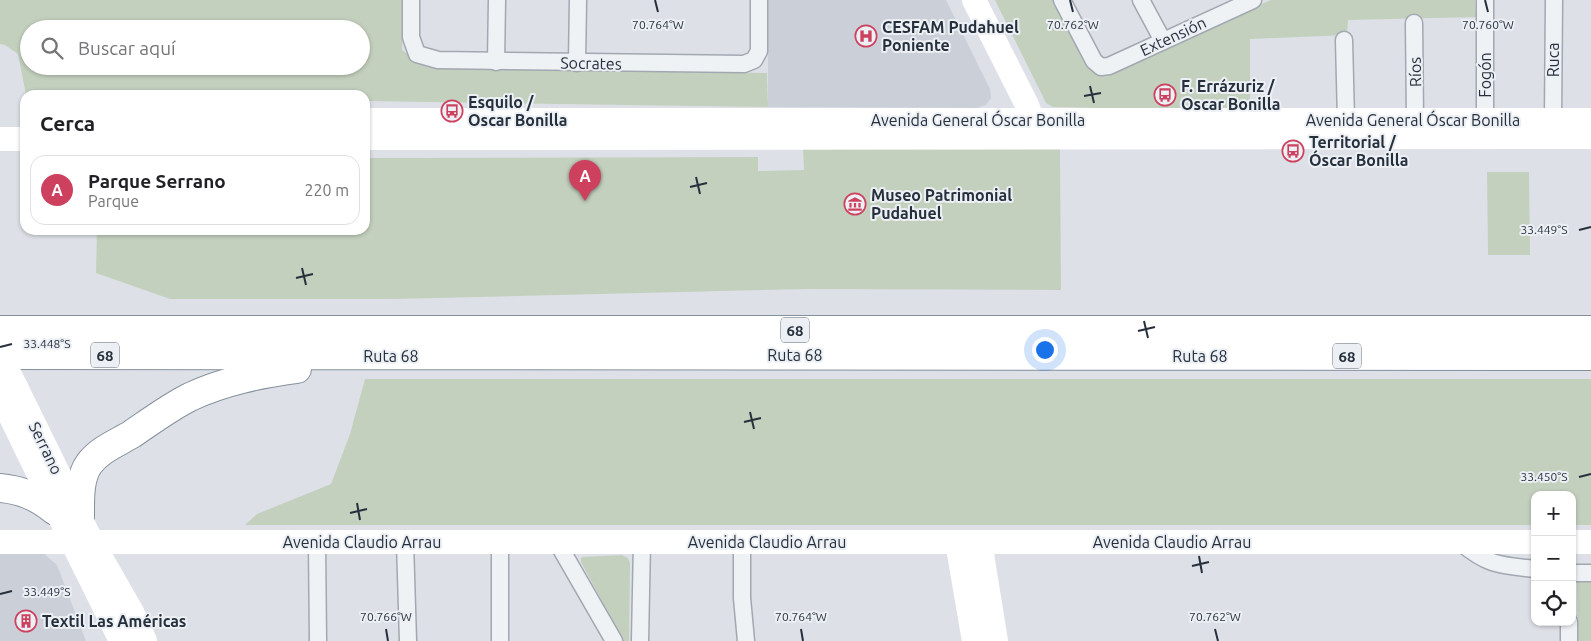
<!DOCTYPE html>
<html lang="es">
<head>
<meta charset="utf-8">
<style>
  :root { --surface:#fff; --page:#f6f6f6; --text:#202124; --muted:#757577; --line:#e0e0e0; --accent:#cd415f }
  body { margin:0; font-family:Ubuntu,sans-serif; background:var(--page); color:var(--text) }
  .controls { position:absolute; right:15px; bottom:15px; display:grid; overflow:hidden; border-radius:10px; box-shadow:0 1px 4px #0004 }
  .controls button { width:45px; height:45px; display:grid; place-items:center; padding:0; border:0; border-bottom:1px solid var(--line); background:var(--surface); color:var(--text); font:25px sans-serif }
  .you { position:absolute; left:1044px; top:349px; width:18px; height:18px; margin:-12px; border:4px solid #fff; border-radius:50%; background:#1a73e8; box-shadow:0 0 0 8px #1a73e833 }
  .badge { display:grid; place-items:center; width:32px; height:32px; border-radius:50%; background:var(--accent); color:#fff; font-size:16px; font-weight:700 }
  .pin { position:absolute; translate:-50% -41px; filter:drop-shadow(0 1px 2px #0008) }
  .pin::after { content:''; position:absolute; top:26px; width:18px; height:15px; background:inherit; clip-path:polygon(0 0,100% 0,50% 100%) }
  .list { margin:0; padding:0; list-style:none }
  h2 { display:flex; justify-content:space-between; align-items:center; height:65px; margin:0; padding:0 20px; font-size:21px }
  h2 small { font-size:16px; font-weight:400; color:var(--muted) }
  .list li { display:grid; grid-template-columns:32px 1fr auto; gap:15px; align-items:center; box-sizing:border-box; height:70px; margin:0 10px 10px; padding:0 10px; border:1px solid var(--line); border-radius:15px }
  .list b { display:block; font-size:19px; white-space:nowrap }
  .list p { margin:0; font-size:16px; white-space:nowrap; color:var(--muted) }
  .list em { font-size:16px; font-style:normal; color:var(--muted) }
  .icon { flex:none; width:28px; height:28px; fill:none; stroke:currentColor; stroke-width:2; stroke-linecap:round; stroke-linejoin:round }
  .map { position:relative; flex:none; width:1591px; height:641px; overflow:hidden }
  .search { position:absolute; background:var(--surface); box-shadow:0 1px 4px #0004; left:20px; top:20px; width:350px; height:55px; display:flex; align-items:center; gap:12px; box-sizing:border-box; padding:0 18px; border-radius:28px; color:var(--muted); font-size:19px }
  .panel { position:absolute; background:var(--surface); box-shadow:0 1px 4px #0004; left:20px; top:90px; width:350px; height:145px; border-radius:15px }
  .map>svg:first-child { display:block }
  .built { fill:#cbd0d8 }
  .green { fill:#c4d0be; fill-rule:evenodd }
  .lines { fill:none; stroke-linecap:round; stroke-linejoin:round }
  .street-casing { stroke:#a2a8b1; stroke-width:19 }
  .highway-casing { stroke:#84909d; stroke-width:30 }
  .street { stroke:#eff2f5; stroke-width:16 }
  .secondary { stroke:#fff; stroke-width:24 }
  .highway { stroke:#fff; stroke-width:28 }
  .secondary-bridge { stroke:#fff; stroke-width:24 }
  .ticks { fill:none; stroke:#26303d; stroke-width:2 }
  .labels { text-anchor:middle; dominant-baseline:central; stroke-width:4; stroke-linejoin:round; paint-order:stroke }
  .shield { fill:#ecf0f4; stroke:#616a74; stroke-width:1 }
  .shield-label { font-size:15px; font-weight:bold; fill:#26303d }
  .poi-label { font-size:16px; font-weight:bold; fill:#26303d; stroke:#ecf0f4; text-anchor:start }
  .street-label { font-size:16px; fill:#26303d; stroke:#ecf0f4 }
  .ticks-label { font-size:12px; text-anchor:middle; fill:#26303d; stroke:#ecf0f4; stroke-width:4; stroke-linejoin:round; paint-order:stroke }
</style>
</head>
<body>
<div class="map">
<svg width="1591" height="641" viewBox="0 0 1591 641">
  <rect width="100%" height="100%" fill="#dde1e7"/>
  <!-- built -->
  <g class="built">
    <polygon points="768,0 946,0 990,89 991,98 986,105 977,108 768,107"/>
    <polygon points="43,553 57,565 86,641 0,641 0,554"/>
  </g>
  <!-- green -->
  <g class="green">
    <path d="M0,0h404l-2,50 21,15 344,8 1,34 -403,-6v-6h-339l-8,-41 -13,-9 -5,-1zM29,29h332v37h-332z"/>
    <polygon points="995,0 1057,0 1097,74 1271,0 1475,0 1476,17 1348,20 1347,35 1250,39 1250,111 1053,107 1046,103"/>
    <polygon points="803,148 1060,148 1061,290 808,289 394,299 170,299 96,273 97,230 365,230 365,158 758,157 758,171 804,170"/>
    <polygon points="1487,172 1529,172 1530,255 1488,255"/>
    <polygon points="365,379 1591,379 1591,525 1572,525 1572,495 1535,495 1535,525 245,525 257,514 331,484 350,434"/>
    <polygon points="622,555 628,558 630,563 629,641 623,641 581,562 581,558 583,557"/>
    <polygon points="1577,581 1591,581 1591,641 1578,641"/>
  </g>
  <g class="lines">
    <!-- street casing -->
    <g class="street-casing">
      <g id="street">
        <polyline points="411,0 411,37 417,54 438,60 744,64 754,60 759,51 759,0"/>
        <polyline points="1062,0 1094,61 1101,67 1109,66 1253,0"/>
        <polyline points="1141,0 1163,41"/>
        <polyline points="1485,0 1485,120"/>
        <polyline points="1414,23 1415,120"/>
        <polyline points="1344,40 1346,120"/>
        <polyline points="496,62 497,0"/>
        <polyline points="577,63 578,0"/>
        <polyline points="1553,120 1554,0"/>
        <polyline points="317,542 318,641"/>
        <polyline points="405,542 408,641"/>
        <polyline points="500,542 500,641"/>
        <polyline points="557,542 614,641"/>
        <polyline points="742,542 742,598 746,641"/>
        <path d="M1460,542c29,24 39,23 75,27"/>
        <polyline points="1572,573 1591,573"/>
        <polyline points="1569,622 1569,641"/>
        <polyline points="640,641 642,542"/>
      </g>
    </g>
    <!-- highway casing -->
    <g class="highway-casing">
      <g id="highway">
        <polyline points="0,330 1591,330"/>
        <polyline points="0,355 1591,356"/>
        <path d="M0,488c22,2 38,9 55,23"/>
        <path d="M80,516c0,-16 -1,-38 9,-52 10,-14 28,-21 43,-30 19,-13 38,-27 58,-37 34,-16 70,-23 107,-28"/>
      </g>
    </g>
    <!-- street -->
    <use href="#street" class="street"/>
    <!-- secondary -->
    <g class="secondary">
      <polyline points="974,0 1027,105 1033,121 1033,136"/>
      <polyline points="365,120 1591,120"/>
      <polyline points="365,138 1591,137"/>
      <polyline points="0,139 25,139"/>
      <polyline points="16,387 92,542 132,612 145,641"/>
      <path d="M0,394c39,83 81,165 121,247"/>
      <polyline points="0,542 1535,542"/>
      <polyline points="957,542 974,641"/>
      <polyline points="980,542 996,641"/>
      <polyline points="1572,542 1591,542"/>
    </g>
    <!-- highway -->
    <use href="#highway" class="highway"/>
    <!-- secondary-bridge -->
    <polyline class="secondary-bridge" points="0,355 16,387"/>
  </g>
  <!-- ticks -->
  <path class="ticks" d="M655,0l3,12M1070,0l3,12M1485,0l3,12M1090,86l4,17M1084,96l17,-3M696,177l4,17M690,187l17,-4M1579,230l12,-3M302,268l4,17M296,278l17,-4M1144,321l4,17M1138,331l17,-4M0,347l12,-3M750,412l4,17M744,422l17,-4M1579,477l12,-3M357,503l3,17M350,513l17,-4M1199,556l3,17M1192,566l17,-4M0,594l12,-3M386,629l2,12M801,629l2,12M1215,629l3,12"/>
  <!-- icons -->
  <defs>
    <g id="hospital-ring" transform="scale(1.125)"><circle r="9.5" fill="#ecf0f4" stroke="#cd415f" stroke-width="1.5"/><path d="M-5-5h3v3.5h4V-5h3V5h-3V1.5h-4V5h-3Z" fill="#cd415f"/></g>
    <g id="bus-ring" transform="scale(1.125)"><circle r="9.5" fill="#ecf0f4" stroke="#cd415f" stroke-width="1.5"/><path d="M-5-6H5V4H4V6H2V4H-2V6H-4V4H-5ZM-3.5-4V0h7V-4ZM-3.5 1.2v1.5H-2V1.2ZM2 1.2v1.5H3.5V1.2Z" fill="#cd415f"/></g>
    <g id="museum-ring" transform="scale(1.125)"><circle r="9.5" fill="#ecf0f4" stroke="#cd415f" stroke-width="1.5"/><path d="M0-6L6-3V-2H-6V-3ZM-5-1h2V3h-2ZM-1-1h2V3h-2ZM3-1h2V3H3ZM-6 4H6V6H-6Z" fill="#cd415f"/></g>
    <g id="building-ring" transform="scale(1.125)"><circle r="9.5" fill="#ecf0f4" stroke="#cd415f" stroke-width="1.5"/><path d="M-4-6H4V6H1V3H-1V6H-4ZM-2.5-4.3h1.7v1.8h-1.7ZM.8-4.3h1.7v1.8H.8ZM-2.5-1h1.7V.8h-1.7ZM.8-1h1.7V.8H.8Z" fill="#cd415f"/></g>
  </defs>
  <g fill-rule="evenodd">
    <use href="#hospital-ring" x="866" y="36"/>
    <use href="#bus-ring" x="1165" y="95"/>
    <use href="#bus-ring" x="452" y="111"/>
    <use href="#bus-ring" x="1293" y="151"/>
    <use href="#museum-ring" x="855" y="204"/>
    <use href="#building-ring" x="26" y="621"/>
  </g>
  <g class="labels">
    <!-- shield labels -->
    <g class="shield">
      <rect x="781" y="317.5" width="28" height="25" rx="4"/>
      <rect x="91" y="342.5" width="28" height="25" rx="4"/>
      <rect x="1333" y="343.5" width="28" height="25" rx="4"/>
    </g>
    <g class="shield-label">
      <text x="795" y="330">68</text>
      <text x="105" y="355">68</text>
      <text x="1347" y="356">68</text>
    </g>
    <!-- poi labels -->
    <g class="poi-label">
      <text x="882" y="27">CESFAM Pudahuel<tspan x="882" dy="18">Poniente</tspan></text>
      <text x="1181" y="86">F. Errázuriz /<tspan x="1181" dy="18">Oscar Bonilla</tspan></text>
      <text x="468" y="102">Esquilo /<tspan x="468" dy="18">Oscar Bonilla</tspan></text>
      <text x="1309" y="142">Territorial /<tspan x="1309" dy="18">Óscar Bonilla</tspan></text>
      <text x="871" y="195">Museo Patrimonial<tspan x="871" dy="18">Pudahuel</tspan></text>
      <text x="42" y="621">Textil Las Américas</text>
    </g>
    <!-- street labels -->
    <g class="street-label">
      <text transform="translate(1173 36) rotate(-25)">Extensión</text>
      <text transform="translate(1553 60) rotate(-90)">Ruca</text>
      <text transform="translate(591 63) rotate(1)">Socrates</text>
      <text transform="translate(1415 72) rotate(-91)">Ríos</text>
      <text transform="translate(1485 75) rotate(-90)">Fogón</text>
      <text x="978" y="120">Avenida General Óscar Bonilla</text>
      <text x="1413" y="120">Avenida General Óscar Bonilla</text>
      <text x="795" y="355">Ruta 68</text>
      <text x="391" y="356">Ruta 68</text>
      <text x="1200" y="356">Ruta 68</text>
      <text transform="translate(46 448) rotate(64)">Serrano</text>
      <text x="362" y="542">Avenida Claudio Arrau</text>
      <text x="767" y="542">Avenida Claudio Arrau</text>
      <text x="1172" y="542">Avenida Claudio Arrau</text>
    </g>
  </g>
  <g class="ticks-label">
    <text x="658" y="29">70.764°W</text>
    <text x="1073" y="29">70.762°W</text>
    <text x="1488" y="29">70.760°W</text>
    <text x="1544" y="234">33.449°S</text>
    <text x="47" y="348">33.448°S</text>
    <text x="1544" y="481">33.450°S</text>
    <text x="47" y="596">33.449°S</text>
    <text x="386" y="621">70.766°W</text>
    <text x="801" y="621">70.764°W</text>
    <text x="1215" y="621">70.762°W</text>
  </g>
</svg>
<div class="controls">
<button>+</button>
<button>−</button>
<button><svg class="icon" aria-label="locate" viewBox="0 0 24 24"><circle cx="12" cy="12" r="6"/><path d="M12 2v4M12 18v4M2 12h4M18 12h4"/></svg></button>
</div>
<div class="you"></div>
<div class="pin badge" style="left:585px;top:201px">A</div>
<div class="search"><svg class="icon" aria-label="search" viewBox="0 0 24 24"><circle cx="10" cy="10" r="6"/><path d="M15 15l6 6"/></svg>Buscar aquí</div>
<section class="panel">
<h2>Cerca<small></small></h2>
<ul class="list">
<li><span class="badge">A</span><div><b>Parque Serrano</b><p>Parque</p></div><em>220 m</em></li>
</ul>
</section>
</div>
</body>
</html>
